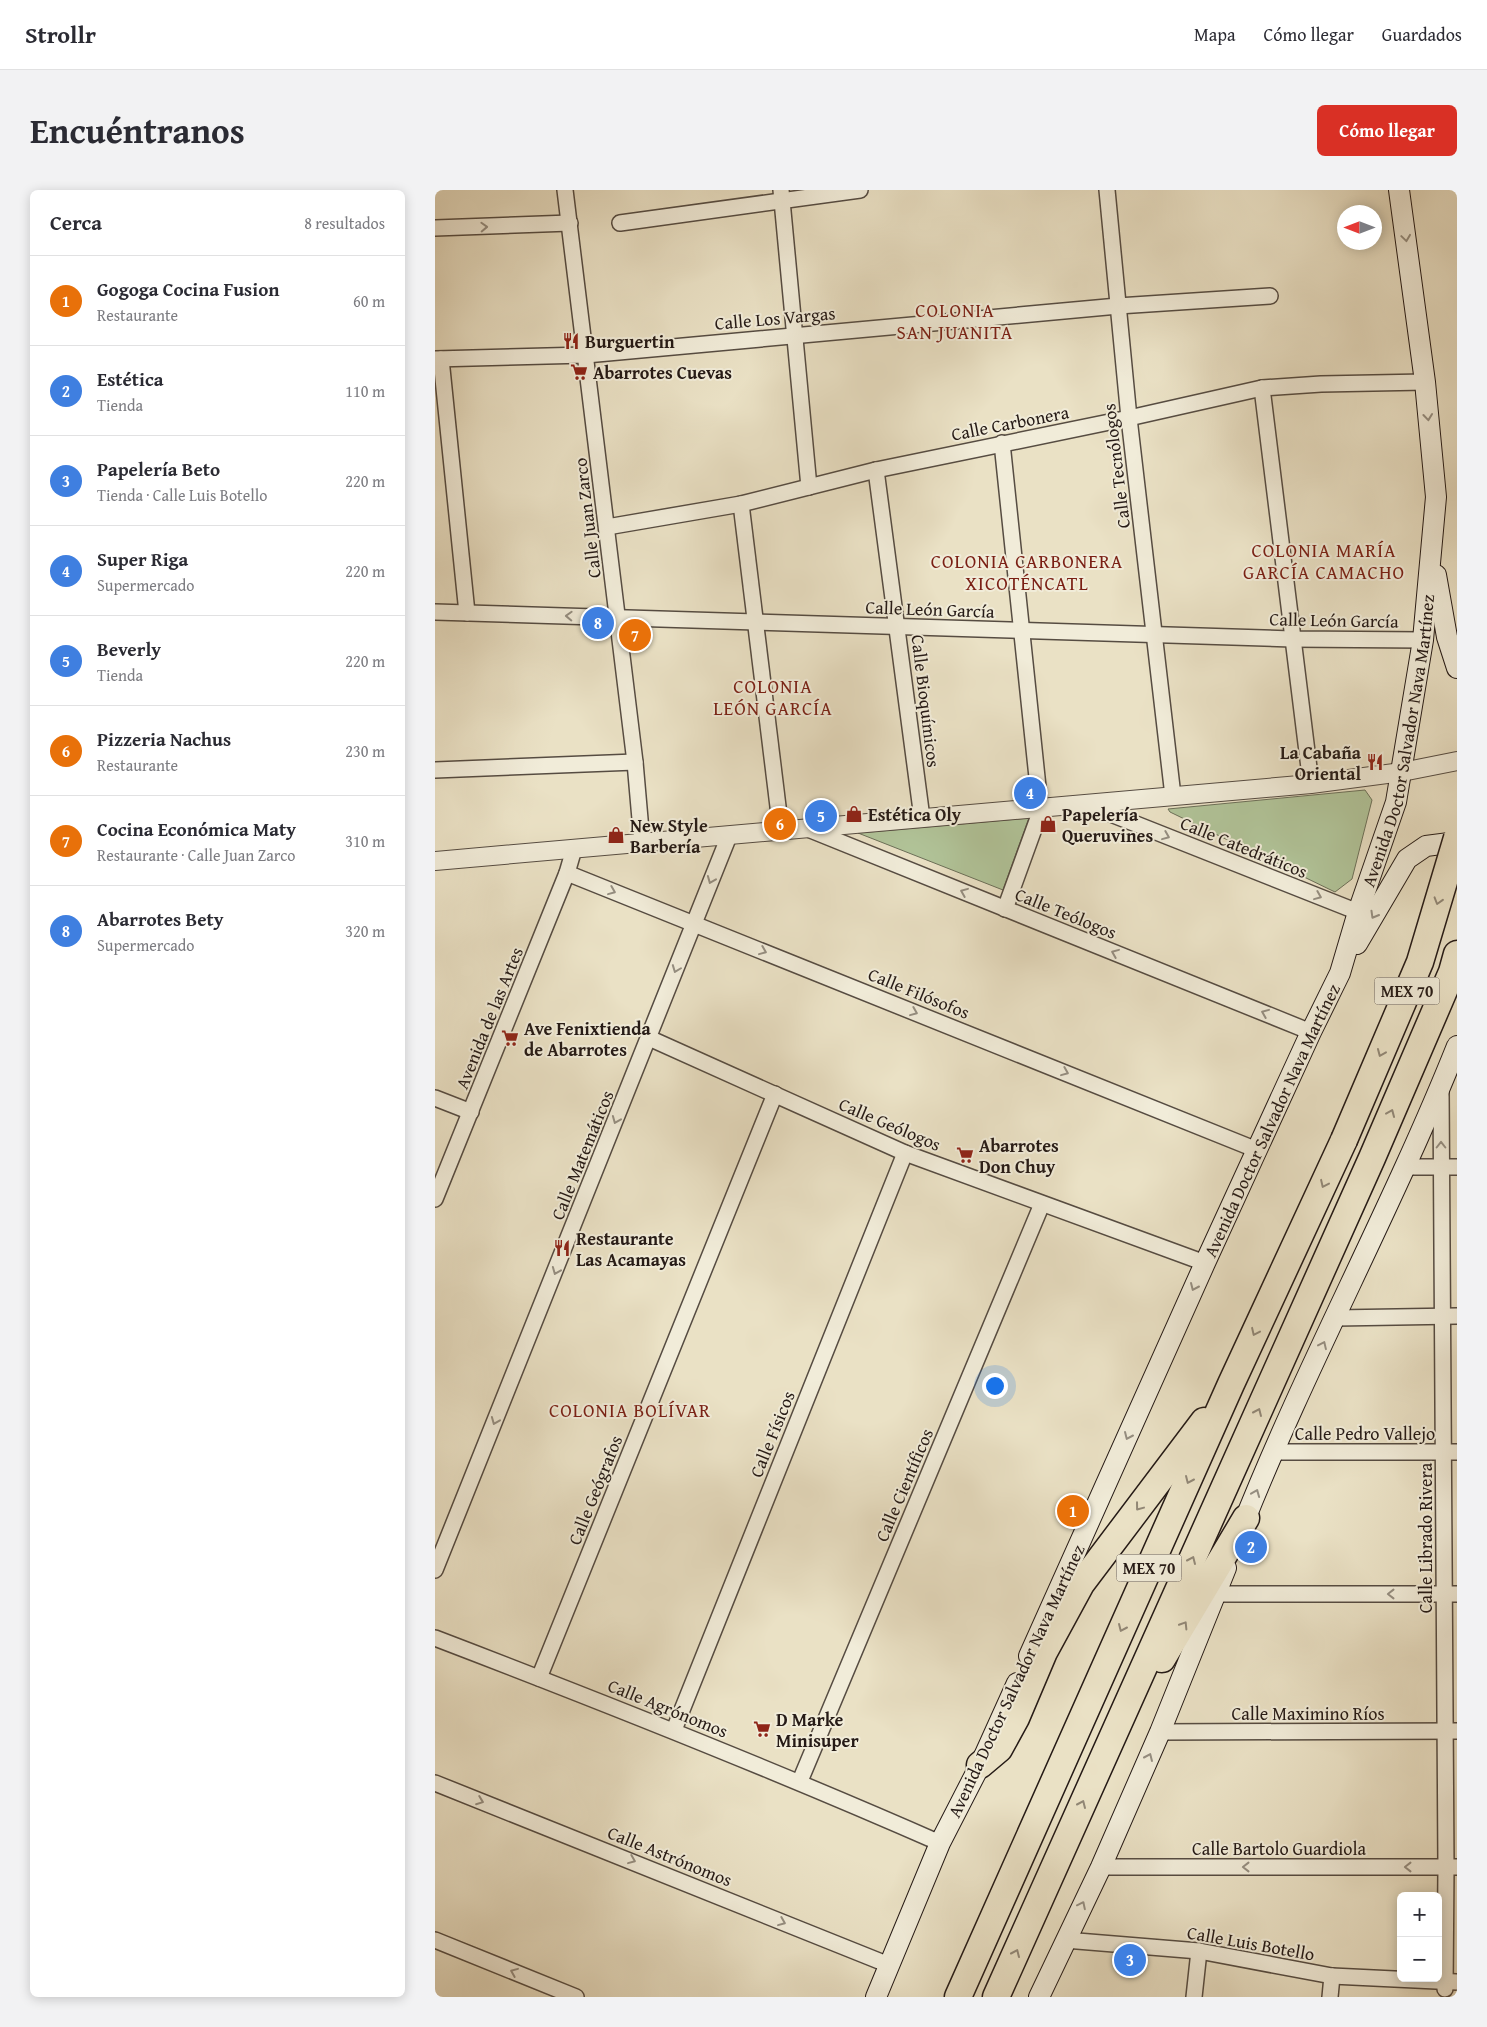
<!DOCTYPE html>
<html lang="es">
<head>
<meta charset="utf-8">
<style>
  :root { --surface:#fff; --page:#f2f2f3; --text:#2b2b33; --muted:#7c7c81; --line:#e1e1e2; --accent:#d93025 }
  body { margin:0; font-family:"Gentium Book Plus",serif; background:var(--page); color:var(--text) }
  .controls { position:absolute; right:15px; bottom:15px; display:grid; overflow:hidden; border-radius:8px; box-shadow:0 2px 12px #0003 }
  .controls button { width:45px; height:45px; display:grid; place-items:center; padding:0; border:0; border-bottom:1px solid var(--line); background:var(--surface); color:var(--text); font:25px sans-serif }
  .compass { position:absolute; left:902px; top:15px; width:45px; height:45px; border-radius:50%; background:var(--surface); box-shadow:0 2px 12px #0003; rotate:270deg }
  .you { position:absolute; left:559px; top:1195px; width:18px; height:18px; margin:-12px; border:4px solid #fff; border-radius:50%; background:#1a73e8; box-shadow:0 0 0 8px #1a73e833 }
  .badge { display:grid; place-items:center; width:32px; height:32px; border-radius:50%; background:var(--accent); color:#fff; font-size:16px; font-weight:700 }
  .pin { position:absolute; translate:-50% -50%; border:2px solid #fff; box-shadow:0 1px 5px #0006 }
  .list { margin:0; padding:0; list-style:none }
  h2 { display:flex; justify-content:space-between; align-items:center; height:65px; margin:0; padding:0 20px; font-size:21px }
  h2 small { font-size:16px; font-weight:400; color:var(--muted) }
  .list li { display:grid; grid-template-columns:32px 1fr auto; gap:15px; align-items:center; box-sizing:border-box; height:90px; padding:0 20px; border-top:1px solid var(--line) }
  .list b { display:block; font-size:19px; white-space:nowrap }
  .list p { margin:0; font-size:16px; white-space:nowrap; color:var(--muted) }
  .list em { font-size:16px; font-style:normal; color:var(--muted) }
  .map { position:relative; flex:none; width:1022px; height:1807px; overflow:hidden; border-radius:8px }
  header { display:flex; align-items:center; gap:30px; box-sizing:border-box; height:70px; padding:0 25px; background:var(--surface); border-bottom:1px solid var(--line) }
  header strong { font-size:24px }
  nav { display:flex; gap:28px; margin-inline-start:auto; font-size:18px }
  .intro { display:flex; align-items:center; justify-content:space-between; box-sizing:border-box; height:120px; padding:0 30px }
  h1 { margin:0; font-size:35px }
  .button { padding:12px 22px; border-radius:8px; background:var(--accent); color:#fff; font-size:18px; font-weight:700 }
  main { display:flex; gap:30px; padding:0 30px }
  aside { flex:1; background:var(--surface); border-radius:8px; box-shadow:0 2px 12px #0003 }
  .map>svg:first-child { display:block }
  .green { fill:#b1c499; stroke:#6b6f58 }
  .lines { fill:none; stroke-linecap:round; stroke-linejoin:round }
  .minor-casing { stroke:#564c42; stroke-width:18 }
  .tertiary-casing { stroke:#564c42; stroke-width:20 }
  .secondary-casing { stroke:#251a16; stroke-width:22 }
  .motorway-casing { stroke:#251a16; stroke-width:29 }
  .minor { stroke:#f1ecd9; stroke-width:15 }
  .tertiary { stroke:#f1ecd9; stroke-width:18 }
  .secondary { stroke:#f1ecd9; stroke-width:20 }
  .motorway { stroke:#eae1c5; stroke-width:26 }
  .motorway-bridge-casing { stroke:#251a16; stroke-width:29; stroke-linecap:butt }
  .motorway-bridge { stroke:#eae1c5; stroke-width:26 }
  .oneway { stroke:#958e81 }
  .oneway2 { stroke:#918776 }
  .labels { text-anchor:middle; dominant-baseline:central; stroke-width:4; stroke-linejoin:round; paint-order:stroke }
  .shield { fill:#f1ecd9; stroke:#625950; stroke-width:1 }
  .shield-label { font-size:16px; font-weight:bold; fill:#251a16 }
  .street-label { font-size:18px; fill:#251a16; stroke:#f1ecd9 }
  .poi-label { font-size:18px; font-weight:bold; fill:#251a16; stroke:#f1ecd9; text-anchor:start }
  .neighbourhood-label { font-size:19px; letter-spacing:1px; fill:#7a1f14; stroke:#f1ecd9 }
</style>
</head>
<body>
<header>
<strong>Strollr</strong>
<nav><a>Mapa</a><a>Cómo llegar</a><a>Guardados</a></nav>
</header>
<div class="intro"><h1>Encuéntranos</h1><a class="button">Cómo llegar</a></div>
<main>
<aside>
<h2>Cerca<small>8 resultados</small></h2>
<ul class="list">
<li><span class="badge" style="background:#e8710a">1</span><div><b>Gogoga Cocina Fusion</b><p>Restaurante</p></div><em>60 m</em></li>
<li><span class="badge" style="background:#3f7fe0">2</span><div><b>Estética</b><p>Tienda</p></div><em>110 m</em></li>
<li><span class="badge" style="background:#3f7fe0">3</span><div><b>Papelería Beto</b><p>Tienda · Calle Luis Botello</p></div><em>220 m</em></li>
<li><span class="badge" style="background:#3f7fe0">4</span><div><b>Super Riga</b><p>Supermercado</p></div><em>220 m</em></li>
<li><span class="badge" style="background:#3f7fe0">5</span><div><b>Beverly</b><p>Tienda</p></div><em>220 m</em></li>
<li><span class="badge" style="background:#e8710a">6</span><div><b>Pizzeria Nachus</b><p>Restaurante</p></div><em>230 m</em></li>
<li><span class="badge" style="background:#e8710a">7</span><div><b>Cocina Económica Maty</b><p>Restaurante · Calle Juan Zarco</p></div><em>310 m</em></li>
<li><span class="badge" style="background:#3f7fe0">8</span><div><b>Abarrotes Bety</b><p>Supermercado</p></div><em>320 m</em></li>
</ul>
</aside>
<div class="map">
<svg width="1022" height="1807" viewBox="0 0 1022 1807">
  <rect width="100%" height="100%" fill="#eae1c5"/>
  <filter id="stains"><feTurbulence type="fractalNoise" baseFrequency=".004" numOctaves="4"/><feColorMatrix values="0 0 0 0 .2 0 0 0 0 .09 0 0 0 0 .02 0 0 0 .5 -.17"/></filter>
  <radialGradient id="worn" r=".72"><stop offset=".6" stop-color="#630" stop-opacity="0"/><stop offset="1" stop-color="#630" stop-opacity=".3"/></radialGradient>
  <!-- green -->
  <g class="green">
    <polygon points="930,600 937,610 917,689 900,702 735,622 733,619"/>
    <polygon points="594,628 568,700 423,643"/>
  </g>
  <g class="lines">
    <!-- minor casing -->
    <g class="minor-casing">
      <g id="minor">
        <polyline points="130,0 200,572 207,652"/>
        <polyline points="346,0 374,297"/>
        <polyline points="672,0 694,228 738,606"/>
        <polyline points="185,33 425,0"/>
        <polyline points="0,38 135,33"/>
        <polyline points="0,169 151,165 683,116 835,106"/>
        <polyline points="6,169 32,423"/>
        <polyline points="827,198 876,594"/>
        <polyline points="567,253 605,616 603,628 570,719"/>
        <polyline points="441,280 487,628"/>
        <polyline points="306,314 346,641"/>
        <polyline points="172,337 306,314 441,280 694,228 827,198 886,194 990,192"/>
        <polyline points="0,422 857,449 988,450"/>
        <polyline points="0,580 200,572"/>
        <polyline points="653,615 923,722"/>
        <polyline points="373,639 876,842"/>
        <polyline points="132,683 822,960"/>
        <polyline points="214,848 470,963 770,1073"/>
        <polyline points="1006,900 1011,1677 1010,1799"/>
        <polyline points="0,908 36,922"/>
        <polyline points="970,977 1022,977"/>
        <polyline points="0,1009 132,683 139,659"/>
        <polyline points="901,1128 1022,1126"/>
        <polyline points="837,1262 1022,1262"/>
        <polyline points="0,1380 294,646"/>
        <polyline points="781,1404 1022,1404"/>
        <path d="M0,1448c170,65 339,132 505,205"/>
        <polyline points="104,1488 340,904"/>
        <polyline points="239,1540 470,963"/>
        <polyline points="725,1542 1022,1541"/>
        <polyline points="365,1591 607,1014"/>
        <polyline points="0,1593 454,1775"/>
        <polyline points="666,1677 1022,1677"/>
        <polyline points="0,1750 141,1807"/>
        <polyline points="630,1750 764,1761 897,1786 1022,1792"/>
        <polyline points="759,1807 764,1761"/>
        <polyline points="895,1807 897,1786"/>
      </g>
    </g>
    <!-- tertiary casing -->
    <g class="tertiary-casing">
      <polyline id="tertiary" points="0,671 876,594 967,582 1022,571"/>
    </g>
    <!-- secondary casing -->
    <g class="secondary-casing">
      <g id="secondary">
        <polyline points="1001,385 1012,447 1022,478"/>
        <polyline points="922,754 972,669 991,656 1022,652"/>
        <path d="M805,1342c65,-165 151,-321 217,-486"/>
        <path id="s1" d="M594,1466l176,-393 106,-231 29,-59 18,-61 38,-110 27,-162 13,-143 -11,-115 -26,-192"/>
        <polyline points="441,1807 505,1653 545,1575 582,1493"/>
        <polyline points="604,1807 666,1677 725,1542 791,1378"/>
      </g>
    </g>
    <!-- motorway casing -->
    <g class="motorway-casing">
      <g id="motorway">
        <polyline points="727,1469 811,1328"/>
        <polyline points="545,1575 564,1559 581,1528 609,1462 646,1394 769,1231"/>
        <polyline points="523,1807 796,1194 909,950"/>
        <polyline points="561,1807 937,968 1017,782 1022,764"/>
      </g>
    </g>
    <!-- minor -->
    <use href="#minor" class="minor"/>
    <!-- tertiary -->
    <use href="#tertiary" class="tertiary"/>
    <!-- secondary -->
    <use href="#secondary" class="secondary"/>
    <!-- motorway -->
    <use href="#motorway" class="motorway"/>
    <!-- motorway-bridge casing -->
    <g class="motorway-bridge-casing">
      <polyline id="motorway-bridge" points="909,950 985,772 1022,648"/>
    </g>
    <!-- motorway-bridge -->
    <use href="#motorway-bridge" class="motorway-bridge"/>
  </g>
  <!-- one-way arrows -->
  <defs><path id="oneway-chevron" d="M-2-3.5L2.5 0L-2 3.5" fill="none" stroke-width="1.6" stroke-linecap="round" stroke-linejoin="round" transform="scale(1.25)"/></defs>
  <g class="oneway">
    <use href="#oneway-chevron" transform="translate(49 37) rotate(-2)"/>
    <use href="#oneway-chevron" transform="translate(971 48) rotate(82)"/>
    <use href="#oneway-chevron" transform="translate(993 227) rotate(84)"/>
    <use href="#oneway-chevron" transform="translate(134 426) rotate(-178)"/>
    <use href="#oneway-chevron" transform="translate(731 646) rotate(22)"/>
    <use href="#oneway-chevron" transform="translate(276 690) rotate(112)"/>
    <use href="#oneway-chevron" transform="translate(177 701) rotate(22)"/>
    <use href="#oneway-chevron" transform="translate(529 702) rotate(-158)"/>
    <use href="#oneway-chevron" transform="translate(883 706) rotate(22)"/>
    <use href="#oneway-chevron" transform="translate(939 725) rotate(120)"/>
    <use href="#oneway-chevron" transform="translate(328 761) rotate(22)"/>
    <use href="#oneway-chevron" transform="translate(680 763) rotate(-158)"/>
    <use href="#oneway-chevron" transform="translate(241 779) rotate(111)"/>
    <use href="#oneway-chevron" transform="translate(479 822) rotate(22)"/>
    <use href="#oneway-chevron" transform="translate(830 823) rotate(-158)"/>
    <use href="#oneway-chevron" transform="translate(630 882) rotate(22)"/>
    <use href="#oneway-chevron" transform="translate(181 930) rotate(112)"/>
    <use href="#oneway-chevron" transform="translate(1006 955) rotate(-90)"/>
    <use href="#oneway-chevron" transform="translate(121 1081) rotate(112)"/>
    <use href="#oneway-chevron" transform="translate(759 1097) rotate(114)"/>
    <use href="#oneway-chevron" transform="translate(888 1155) rotate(-65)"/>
    <use href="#oneway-chevron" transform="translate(60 1231) rotate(112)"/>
    <use href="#oneway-chevron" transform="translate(693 1246) rotate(114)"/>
    <use href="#oneway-chevron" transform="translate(821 1303) rotate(-68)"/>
    <use href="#oneway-chevron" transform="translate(956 1404) rotate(180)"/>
    <use href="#oneway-chevron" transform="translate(714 1567) rotate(-66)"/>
    <use href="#oneway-chevron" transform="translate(45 1611) rotate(21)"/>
    <use href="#oneway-chevron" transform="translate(197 1670) rotate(22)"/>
    <use href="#oneway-chevron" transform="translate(811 1677) rotate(-180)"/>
    <use href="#oneway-chevron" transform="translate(973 1677) rotate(-180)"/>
    <use href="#oneway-chevron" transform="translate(647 1715) rotate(-64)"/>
    <use href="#oneway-chevron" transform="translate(347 1732) rotate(22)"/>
    <use href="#oneway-chevron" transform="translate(79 1782) rotate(-158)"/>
  </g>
  <g class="oneway2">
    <use href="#oneway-chevron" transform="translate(1003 711) rotate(107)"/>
    <use href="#oneway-chevron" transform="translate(946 863) rotate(113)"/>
    <use href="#oneway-chevron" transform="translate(956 923) rotate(-67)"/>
    <use href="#oneway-chevron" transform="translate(889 994) rotate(115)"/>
    <use href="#oneway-chevron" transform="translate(820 1142) rotate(115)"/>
    <use href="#oneway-chevron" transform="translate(823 1222) rotate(-66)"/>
    <use href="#oneway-chevron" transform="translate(754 1290) rotate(114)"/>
    <use href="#oneway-chevron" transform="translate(704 1317) rotate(127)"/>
    <use href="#oneway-chevron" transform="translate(757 1370) rotate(-66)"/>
    <use href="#oneway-chevron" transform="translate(749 1435) rotate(-58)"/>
    <use href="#oneway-chevron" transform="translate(687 1438) rotate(114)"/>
    <use href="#oneway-chevron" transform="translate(647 1614) rotate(-66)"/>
    <use href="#oneway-chevron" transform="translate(581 1763) rotate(-66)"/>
  </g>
  <!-- icons -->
  <defs>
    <g id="restaurant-bare" transform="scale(1.35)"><path d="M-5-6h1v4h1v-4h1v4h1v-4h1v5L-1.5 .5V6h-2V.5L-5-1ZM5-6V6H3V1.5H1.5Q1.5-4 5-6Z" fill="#8f2418" stroke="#f1ecd9" stroke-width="2.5" paint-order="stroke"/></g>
    <g id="supermarket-bare" transform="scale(1.35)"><path d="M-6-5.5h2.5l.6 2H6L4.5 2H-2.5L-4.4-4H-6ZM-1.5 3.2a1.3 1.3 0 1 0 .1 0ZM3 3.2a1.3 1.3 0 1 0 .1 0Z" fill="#8f2418" stroke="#f1ecd9" stroke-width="2.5" paint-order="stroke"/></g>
    <g id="shop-bare" transform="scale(1.35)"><path d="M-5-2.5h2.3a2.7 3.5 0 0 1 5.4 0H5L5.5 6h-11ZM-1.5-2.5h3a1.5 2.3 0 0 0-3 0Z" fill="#8f2418" stroke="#f1ecd9" stroke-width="2.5" paint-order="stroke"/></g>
  </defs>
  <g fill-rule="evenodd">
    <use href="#restaurant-bare" x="136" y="151"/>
    <use href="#supermarket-bare" x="144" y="182"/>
    <use href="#restaurant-bare" x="940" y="572"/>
    <use href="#shop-bare" x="419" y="624"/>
    <use href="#shop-bare" x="613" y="634"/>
    <use href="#shop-bare" x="181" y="645"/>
    <use href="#supermarket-bare" x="75" y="848"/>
    <use href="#supermarket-bare" x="530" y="965"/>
    <use href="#restaurant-bare" x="127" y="1058"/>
    <use href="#supermarket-bare" x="327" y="1539"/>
  </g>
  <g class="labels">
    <!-- shield labels -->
    <g class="shield">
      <rect x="939.5" y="787.5" width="65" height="27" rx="4"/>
      <rect x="681.5" y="1364.5" width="65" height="27" rx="4"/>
    </g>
    <g class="shield-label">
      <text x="972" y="801">MEX 70</text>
      <text x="714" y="1378">MEX 70</text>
    </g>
    <!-- street labels -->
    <g class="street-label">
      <text transform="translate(340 128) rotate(-5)">Calle Los Vargas</text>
      <text transform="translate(575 233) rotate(-11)">Calle Carbonera</text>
      <text transform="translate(681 276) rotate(-97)">Calle Tecnólogos</text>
      <text transform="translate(152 328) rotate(-97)">Calle Juan Zarco</text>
      <text transform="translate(495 419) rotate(2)">Calle León García</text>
      <text transform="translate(899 430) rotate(1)">Calle León García</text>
      <text transform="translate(491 511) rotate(83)">Calle Bioquímicos</text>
      <text stroke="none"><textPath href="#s1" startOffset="991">Avenida Doctor Salvador Nava Martínez</textPath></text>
      <text transform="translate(809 657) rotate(22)">Calle Catedráticos</text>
      <text transform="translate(631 723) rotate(22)">Calle Teólogos</text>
      <text transform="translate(484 803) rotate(22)">Calle Filósofos</text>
      <text transform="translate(54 828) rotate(-68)">Avenida de las Artes</text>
      <text stroke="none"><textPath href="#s1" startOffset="588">Avenida Doctor Salvador Nava Martínez</textPath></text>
      <text transform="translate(455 934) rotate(23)">Calle Geólogos</text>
      <text transform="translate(147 965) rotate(-68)">Calle Matemáticos</text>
      <text x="930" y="1243">Calle Pedro Vallejo</text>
      <text transform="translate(337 1244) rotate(-68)">Calle Físicos</text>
      <text transform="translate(469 1295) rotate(-67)">Calle Científicos</text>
      <text transform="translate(160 1300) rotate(-68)">Calle Geógrafos</text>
      <text transform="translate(990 1348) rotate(-90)">Calle Librado Rivera</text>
      <text transform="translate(581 1491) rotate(-65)">Avenida Doctor Salvador Nava Martínez</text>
      <text transform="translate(233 1518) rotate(22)">Calle Agrónomos</text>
      <text x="873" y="1523">Calle Maximino Ríos</text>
      <text x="844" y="1658">Calle Bartolo Guardiola</text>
      <text transform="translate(235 1666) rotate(22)">Calle Astrónomos</text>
      <text transform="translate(816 1753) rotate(10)">Calle Luis Botello</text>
    </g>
    <!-- poi labels -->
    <g class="poi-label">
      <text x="150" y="151">Burguertin</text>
      <text x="158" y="182">Abarrotes Cuevas</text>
      <text x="926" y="562" text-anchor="end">La Cabaña<tspan x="926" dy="21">Oriental</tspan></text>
      <text x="433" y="624">Estética Oly</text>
      <text x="627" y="624">Papelería<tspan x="627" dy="21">Queruvines</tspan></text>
      <text x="195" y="635">New Style<tspan x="195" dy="21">Barbería</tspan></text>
      <text x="89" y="838">Ave Fenixtienda<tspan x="89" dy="21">de Abarrotes</tspan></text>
      <text x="544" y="955">Abarrotes<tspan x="544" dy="21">Don Chuy</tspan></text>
      <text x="141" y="1048">Restaurante<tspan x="141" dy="21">Las Acamayas</tspan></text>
      <text x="341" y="1529">D Marke<tspan x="341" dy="21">Minisuper</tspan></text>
    </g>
    <!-- neighbourhood labels -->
    <g class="neighbourhood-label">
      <text x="520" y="120">COLONIA<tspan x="520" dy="22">SAN JUANITA</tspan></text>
      <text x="889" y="360">COLONIA MARÍA<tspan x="889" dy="22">GARCÍA CAMACHO</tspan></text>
      <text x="592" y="371">COLONIA CARBONERA<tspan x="592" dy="22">XICOTÉNCATL</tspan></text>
      <text x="338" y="496">COLONIA<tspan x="338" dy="22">LEÓN GARCÍA</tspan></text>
      <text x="195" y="1220">COLONIA BOLÍVAR</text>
    </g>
  </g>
  <rect width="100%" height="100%" filter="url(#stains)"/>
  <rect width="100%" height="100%" fill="url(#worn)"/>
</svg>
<div class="controls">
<button>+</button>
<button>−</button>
</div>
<svg class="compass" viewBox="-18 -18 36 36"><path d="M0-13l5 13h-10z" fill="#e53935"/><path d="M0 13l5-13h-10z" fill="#7c7c81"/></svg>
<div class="you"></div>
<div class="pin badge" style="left:638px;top:1321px;background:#e8710a">1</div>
<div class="pin badge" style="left:816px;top:1357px;background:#3f7fe0">2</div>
<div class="pin badge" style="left:695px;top:1770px;background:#3f7fe0">3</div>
<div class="pin badge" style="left:595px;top:603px;background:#3f7fe0">4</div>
<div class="pin badge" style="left:386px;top:626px;background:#3f7fe0">5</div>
<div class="pin badge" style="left:345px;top:634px;background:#e8710a">6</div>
<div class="pin badge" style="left:200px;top:445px;background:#e8710a">7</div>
<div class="pin badge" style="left:163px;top:433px;background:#3f7fe0">8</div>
</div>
</main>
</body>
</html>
